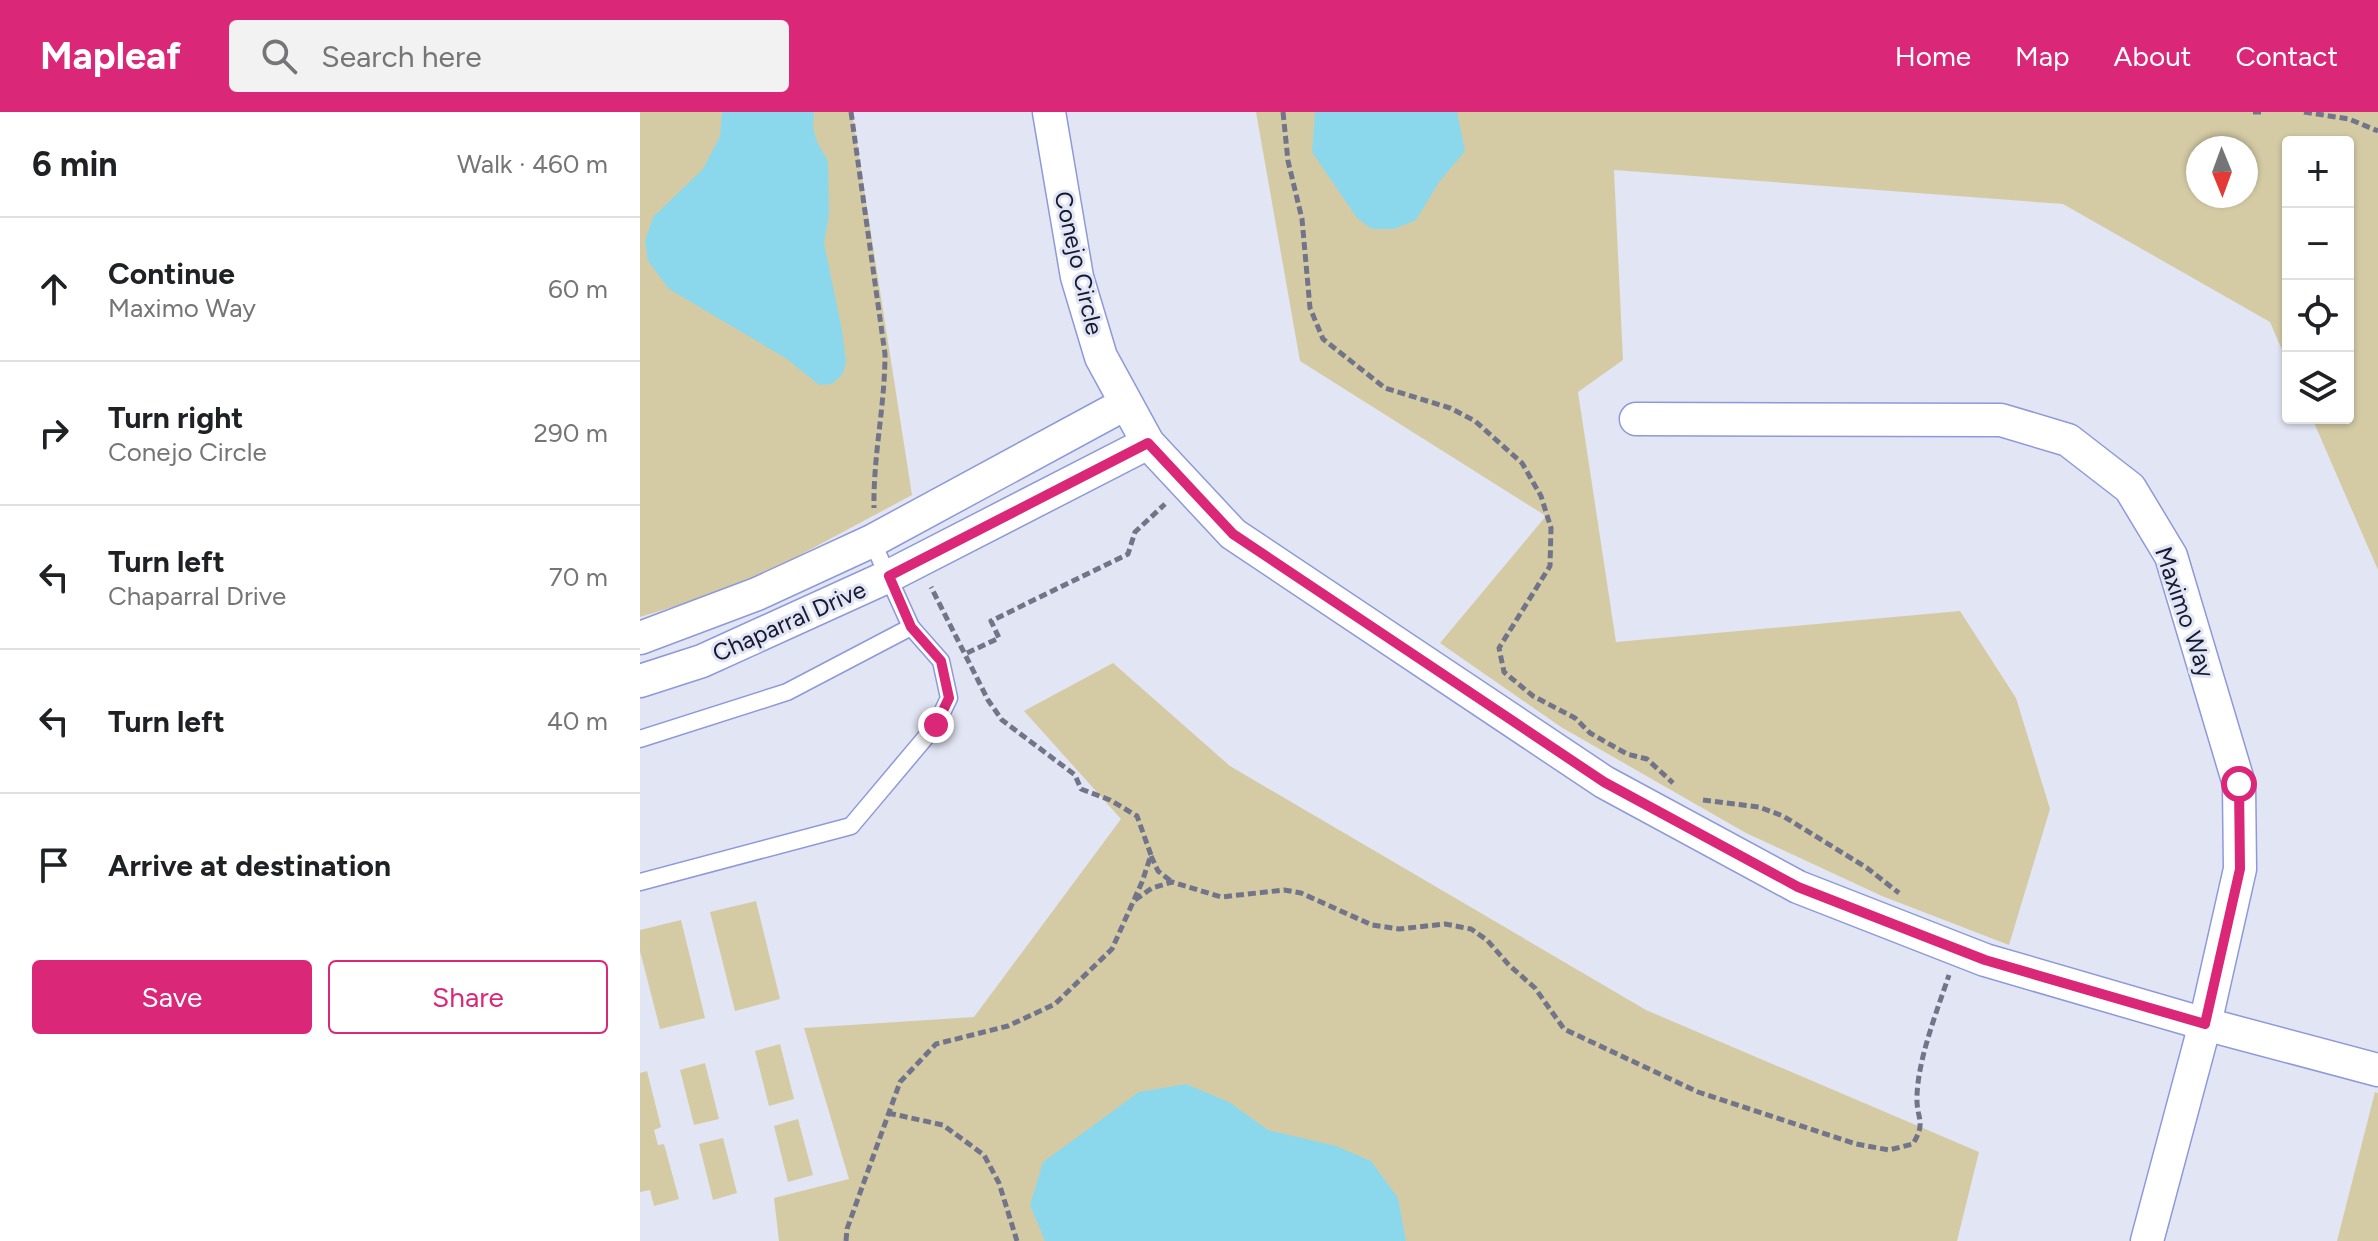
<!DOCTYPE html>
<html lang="en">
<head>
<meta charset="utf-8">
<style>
  :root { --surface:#fff; --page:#f2f2f2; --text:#202124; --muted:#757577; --line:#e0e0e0; --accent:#db2777 }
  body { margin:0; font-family:Figtree,sans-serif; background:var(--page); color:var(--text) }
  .controls { position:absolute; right:24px; top:24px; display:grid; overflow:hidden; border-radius:8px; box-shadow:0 2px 6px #0004 }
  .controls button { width:72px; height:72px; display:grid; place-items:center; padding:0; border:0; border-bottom:2px solid var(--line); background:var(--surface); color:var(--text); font:40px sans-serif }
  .compass { position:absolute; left:1546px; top:24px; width:72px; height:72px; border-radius:50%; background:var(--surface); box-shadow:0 2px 6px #0004; rotate:179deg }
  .stop { position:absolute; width:24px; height:24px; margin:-18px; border:6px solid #db2777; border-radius:50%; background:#fff }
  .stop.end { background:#db2777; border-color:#fff; box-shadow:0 2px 8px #0008 }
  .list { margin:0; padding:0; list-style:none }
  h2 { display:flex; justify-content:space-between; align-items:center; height:104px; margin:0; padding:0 32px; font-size:34px }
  h2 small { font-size:26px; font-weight:400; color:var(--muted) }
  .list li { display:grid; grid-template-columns:52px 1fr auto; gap:24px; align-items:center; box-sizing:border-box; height:144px; padding:0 32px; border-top:2px solid var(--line) }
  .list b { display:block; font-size:30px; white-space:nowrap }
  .list p { margin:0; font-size:26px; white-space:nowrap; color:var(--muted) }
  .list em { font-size:26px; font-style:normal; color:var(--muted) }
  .actions { display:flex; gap:16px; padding:24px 32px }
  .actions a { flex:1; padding:18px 0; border:2px solid var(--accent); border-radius:8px; text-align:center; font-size:28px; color:var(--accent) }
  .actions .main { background:var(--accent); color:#fff }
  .icon { flex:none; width:44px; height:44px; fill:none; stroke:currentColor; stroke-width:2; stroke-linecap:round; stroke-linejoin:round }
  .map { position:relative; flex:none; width:1738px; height:1129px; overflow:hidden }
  header { display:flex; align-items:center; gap:48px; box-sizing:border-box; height:112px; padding:0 40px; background:var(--accent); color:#fff }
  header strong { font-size:38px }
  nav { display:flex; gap:44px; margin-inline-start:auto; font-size:28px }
  .search { width:560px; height:72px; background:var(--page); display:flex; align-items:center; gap:20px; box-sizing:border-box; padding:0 28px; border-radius:8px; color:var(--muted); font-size:30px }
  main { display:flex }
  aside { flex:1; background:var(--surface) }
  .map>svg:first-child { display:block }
  .green { fill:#d4cba5; fill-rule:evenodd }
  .water { fill:#8bd8ec }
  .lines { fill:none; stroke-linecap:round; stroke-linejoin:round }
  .lane-casing { stroke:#8e99da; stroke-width:19 }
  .street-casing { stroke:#8e99da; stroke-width:35 }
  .path { stroke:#727589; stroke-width:5; stroke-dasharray:8 4; stroke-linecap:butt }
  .lane { stroke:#fff; stroke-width:16 }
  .street { stroke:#fff; stroke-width:32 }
  .route { stroke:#db2777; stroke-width:10 }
  .labels { text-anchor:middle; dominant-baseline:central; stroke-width:6; stroke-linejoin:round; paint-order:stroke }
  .street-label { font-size:24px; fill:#161932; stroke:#e2e5f3 }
</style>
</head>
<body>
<header>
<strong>Mapleaf</strong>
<div class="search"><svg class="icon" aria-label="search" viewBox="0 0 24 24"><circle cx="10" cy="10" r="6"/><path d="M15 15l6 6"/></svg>Search here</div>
<nav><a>Home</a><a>Map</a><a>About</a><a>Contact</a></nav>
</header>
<main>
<aside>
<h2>6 min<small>Walk · 460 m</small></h2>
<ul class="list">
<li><svg class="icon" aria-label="ahead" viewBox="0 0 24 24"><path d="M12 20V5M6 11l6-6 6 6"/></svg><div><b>Continue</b><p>Maximo Way</p></div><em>60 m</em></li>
<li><svg class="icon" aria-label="right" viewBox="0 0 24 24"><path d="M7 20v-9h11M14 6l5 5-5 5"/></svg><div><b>Turn right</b><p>Conejo Circle</p></div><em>290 m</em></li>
<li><svg class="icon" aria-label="left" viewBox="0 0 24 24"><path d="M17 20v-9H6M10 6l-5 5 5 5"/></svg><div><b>Turn left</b><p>Chaparral Drive</p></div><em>70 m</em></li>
<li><svg class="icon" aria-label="left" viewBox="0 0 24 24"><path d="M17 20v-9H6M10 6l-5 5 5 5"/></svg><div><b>Turn left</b></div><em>40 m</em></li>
<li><svg class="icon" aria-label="arrive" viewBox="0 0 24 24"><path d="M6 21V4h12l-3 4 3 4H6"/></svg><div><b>Arrive at destination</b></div></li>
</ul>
<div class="actions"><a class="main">Save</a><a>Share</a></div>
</aside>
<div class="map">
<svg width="1738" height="1129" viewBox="0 0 1738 1129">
  <rect width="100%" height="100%" fill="#e2e5f3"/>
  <!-- green -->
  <g class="green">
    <polygon points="0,0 212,0 272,383 104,473 0,505"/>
    <path d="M616,0h1122v458l-66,-152h36v-276h-60v222l-18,-42 -207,-118 -449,-34 9,190 -45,32 38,250 344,-31 56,87 34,111 -41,136 -127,-49 -136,-63 -185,-106 -121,-84 106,-127 -246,-155zM1558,36h48v48h-48z"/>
    <polygon points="473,551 590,654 1006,898 1339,1040 1317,1129 139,1129 134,1086 209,1067 164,916 334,905 481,707 384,599"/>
    <polygon points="116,789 140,887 95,899 70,800"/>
    <polygon points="41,808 65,906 20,917 0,839 0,818"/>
    <polygon points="140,932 154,987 129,994 115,939"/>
    <polygon points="65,951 79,1007 54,1013 40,958"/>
    <polygon points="7,959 21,1015 14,1018 18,1033 24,1032 39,1087 14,1094 10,1078 0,1080 0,961"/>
    <polygon points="1735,980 1738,981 1738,1129 1697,1129"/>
    <polygon points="158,1007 173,1063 148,1070 134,1014"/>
    <polygon points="83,1026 97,1081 73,1088 59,1032"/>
  </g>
  <!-- water -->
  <g class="water">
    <polygon points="82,0 174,0 173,15 177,30 188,49 189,103 184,131 202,218 206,251 202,263 192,272 179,273 147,247 29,177 8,149 5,129 13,105 63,57 80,24"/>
    <polygon points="675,0 817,0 825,39 799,70 776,108 754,117 732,117 717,106 672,40"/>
    <polygon points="546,972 589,990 628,1018 696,1034 731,1049 758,1086 766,1129 405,1129 390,1093 403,1050 499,980"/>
  </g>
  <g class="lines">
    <!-- lane casing -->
    <g class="lane-casing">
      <g id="lane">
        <polyline points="0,627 147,580 271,515"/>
        <polyline points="0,770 211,714 296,613 309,586 301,549 271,515 232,429"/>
      </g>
    </g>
    <!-- street casing -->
    <g class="street-casing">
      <g id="street">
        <polyline points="409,0 437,165 461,245 508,331 593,422 964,670 1158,775 1345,848 1565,912 1738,958"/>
        <polyline points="996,307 1361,308 1428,328 1490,376 1531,444 1599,672 1600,757 1565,912 1507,1129"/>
        <polyline points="0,526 117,482 232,429 485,292"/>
        <polyline points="0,569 62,549 249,464 508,331"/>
      </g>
    </g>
    <!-- path -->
    <g class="path">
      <path d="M211,0l34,242c0,52 -12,102 -11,154"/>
      <polyline points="643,0 648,49 662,107 670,196 683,227 745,276 810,296 835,309 882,351 901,384 911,416 910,454 859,536 864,560 893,584 935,606 950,621 987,642 1007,647 1033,671"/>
      <polyline points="1613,0 1624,0"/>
      <polyline points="1664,0 1709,7 1738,19"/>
      <polyline points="327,541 359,526 351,509 488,442 495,420 525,392"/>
      <polyline points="1063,688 1119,695 1143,704 1227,756 1259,781"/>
      <polyline points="511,744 518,759 532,770"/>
      <path d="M495,788l17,-12 20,-6 49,15 63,-7 17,3 71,32 27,4 46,-5 26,5 16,11 22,25 26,23 29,41 134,63 158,52 33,6 24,-6c14,-24 3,-24 4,-48 1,-37 20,-85 32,-121"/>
      <polyline points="248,1001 303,1013 344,1043 359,1071 377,1129"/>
      <polyline points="206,1129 207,1117 260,970 296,932 368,914 415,892 472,837 502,770 511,743 497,704 470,688 441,677 435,663 362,608 348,588 291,475"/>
    </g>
    <!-- lane -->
    <use href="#lane" class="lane"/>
    <!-- street -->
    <use href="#street" class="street"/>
  </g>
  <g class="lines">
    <!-- route -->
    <polyline class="route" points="296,613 309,586 301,549 271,515 249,464 508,331 593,422 964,670 1158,775 1345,848 1565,912 1600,757 1599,672"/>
  </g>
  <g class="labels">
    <!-- street labels -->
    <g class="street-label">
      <text transform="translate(439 151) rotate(77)">Conejo Circle</text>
      <text transform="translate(1545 500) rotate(71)">Maximo Way</text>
      <text transform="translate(149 509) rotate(-24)">Chaparral Drive</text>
    </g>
  </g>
</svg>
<div class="controls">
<button>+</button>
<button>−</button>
<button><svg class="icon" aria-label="locate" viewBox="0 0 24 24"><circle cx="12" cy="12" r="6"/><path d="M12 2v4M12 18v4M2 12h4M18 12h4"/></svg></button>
<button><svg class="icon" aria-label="layers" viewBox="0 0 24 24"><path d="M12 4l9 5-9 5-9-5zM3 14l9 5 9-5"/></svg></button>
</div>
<svg class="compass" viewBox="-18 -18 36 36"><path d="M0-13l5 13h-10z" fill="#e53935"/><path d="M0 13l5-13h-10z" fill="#757577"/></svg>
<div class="stop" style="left:1599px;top:672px"></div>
<div class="stop end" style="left:296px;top:613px"></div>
</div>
</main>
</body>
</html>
